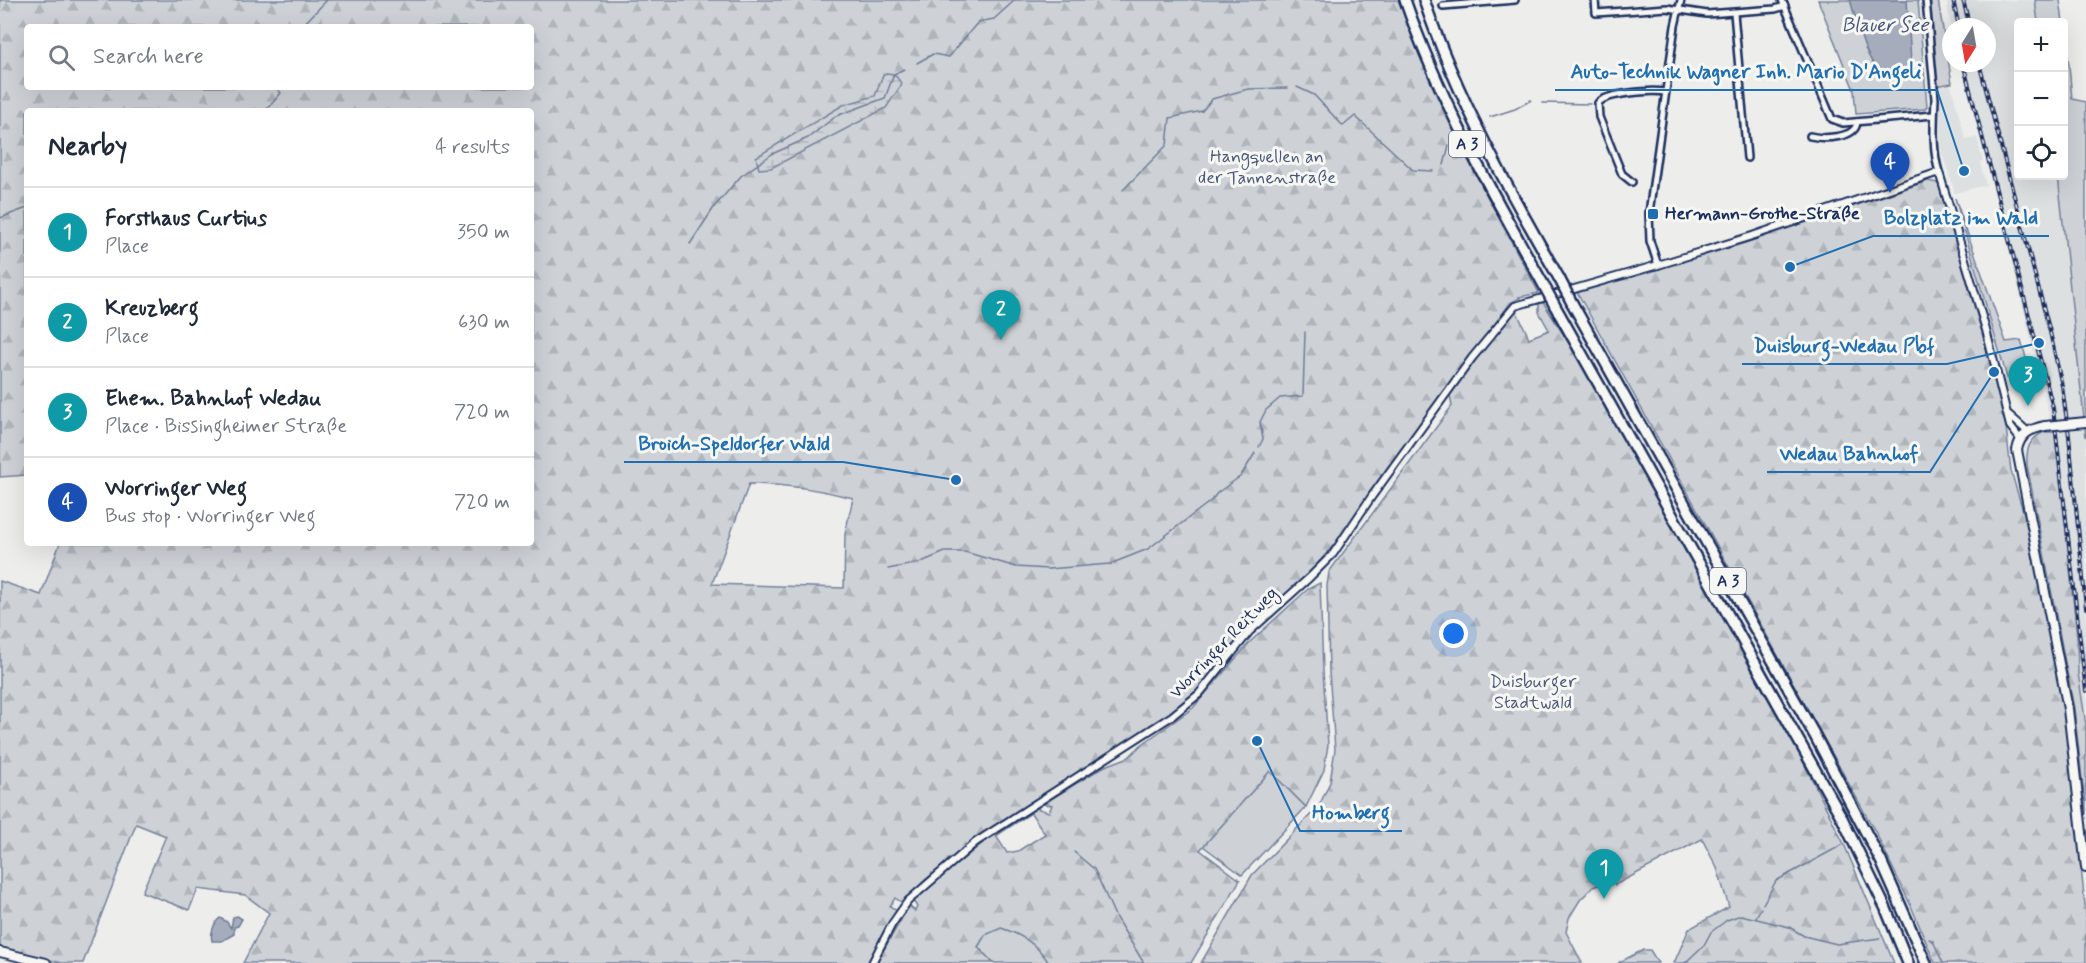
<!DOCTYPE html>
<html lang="en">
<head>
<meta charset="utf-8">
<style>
  :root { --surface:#fff; --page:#f6f6f7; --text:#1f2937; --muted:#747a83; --line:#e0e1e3; --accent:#ea580c }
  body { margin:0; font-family:Mynerve,sans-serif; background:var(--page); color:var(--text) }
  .controls { position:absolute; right:18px; top:18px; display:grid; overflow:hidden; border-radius:6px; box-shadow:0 6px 24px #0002 }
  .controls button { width:54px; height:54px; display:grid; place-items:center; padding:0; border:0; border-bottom:2px solid var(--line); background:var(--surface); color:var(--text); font:30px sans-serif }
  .compass { position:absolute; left:1942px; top:18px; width:54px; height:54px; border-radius:50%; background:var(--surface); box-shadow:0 6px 24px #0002; rotate:191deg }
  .you { position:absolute; left:1454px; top:634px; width:21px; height:21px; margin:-15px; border:4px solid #fff; border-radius:50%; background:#1a73e8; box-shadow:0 0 0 9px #1a73e833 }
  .badge { display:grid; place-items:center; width:39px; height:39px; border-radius:50%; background:var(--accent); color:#fff; font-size:20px; font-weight:700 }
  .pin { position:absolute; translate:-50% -50px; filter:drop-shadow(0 2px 3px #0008) }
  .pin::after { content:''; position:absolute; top:32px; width:21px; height:18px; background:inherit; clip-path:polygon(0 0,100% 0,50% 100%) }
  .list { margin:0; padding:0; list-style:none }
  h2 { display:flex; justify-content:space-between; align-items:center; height:78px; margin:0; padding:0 24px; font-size:26px }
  h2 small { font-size:20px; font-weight:400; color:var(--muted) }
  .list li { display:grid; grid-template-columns:39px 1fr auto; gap:18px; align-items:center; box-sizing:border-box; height:90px; padding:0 24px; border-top:2px solid var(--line) }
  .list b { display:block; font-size:22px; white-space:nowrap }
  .list p { margin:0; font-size:20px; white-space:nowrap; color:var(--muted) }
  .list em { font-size:20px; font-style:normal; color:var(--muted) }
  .icon { flex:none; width:33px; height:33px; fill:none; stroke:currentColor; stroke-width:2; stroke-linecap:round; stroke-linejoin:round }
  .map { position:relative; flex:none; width:2086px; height:963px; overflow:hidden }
  .search { position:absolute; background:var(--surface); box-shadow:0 6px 24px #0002; left:24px; top:24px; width:510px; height:66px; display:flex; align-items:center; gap:15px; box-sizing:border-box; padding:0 21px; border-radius:6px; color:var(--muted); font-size:22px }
  .panel { position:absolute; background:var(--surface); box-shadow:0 6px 24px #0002; left:24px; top:108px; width:510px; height:438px; border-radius:6px }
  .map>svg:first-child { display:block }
  .built { fill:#dde0e1 }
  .green { fill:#ced2d7; stroke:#74809a; stroke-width:1.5 }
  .forest { fill:url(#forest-firs); stroke:#74809a; stroke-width:1.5; fill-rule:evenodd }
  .wetland { fill:url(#wetland-marsh); stroke:#74809a; stroke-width:1.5 }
  .water { fill:#a5acbc; stroke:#6e7a96; stroke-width:1.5 }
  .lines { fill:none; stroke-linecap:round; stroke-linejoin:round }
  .stream { stroke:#6e7a96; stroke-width:1.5 }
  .minor-casing { stroke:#1b2f5e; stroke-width:10 }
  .tertiary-casing { stroke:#1b2f5e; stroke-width:10 }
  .secondary-casing { stroke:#1b2f5e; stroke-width:12 }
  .motorway-casing { stroke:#1b2f5e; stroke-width:14 }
  .minor { stroke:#f6f6f2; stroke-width:5 }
  .tertiary { stroke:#f6f6f2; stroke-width:6 }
  .secondary { stroke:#f6f6f2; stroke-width:8 }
  .motorway { stroke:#f6f6f2; stroke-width:9 }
  .rail-casing { stroke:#1b2f5e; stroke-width:4 }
  .rail { stroke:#f6f6f2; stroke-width:1.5; stroke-dasharray:4.5; stroke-linecap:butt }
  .secondary-bridge-casing { stroke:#1b2f5e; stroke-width:12; stroke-linecap:butt }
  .motorway-bridge-casing { stroke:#1b2f5e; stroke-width:14; stroke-linecap:butt }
  .secondary-bridge { stroke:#f6f6f2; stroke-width:8 }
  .motorway-bridge { stroke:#f6f6f2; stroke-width:9 }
  .poi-dot { fill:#1f6fb2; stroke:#f6f6f2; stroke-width:2 }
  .labels { text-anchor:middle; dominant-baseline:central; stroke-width:6; stroke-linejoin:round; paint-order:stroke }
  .shield { fill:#f6f6f2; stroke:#5d6b8a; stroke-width:1.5 }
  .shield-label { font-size:16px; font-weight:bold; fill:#1b2f5e }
  .park-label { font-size:18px; fill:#48587c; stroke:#f6f6f2 }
  .poi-label { font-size:18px; font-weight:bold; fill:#1b2f5e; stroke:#f6f6f2; text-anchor:start }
  .street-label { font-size:18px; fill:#1b2f5e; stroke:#f6f6f2 }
  .water-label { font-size:20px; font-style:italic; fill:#44547a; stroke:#f6f6f2 }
  .leader { fill:none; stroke:#1f6fb2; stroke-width:2 }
  .callout-dot { fill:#1f6fb2; stroke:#f6f6f2; stroke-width:2 }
  .callout-label { font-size:20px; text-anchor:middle; font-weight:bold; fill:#1f6fb2; stroke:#f6f6f2; stroke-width:6; stroke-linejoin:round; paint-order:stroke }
</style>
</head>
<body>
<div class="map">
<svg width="2086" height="963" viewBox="0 0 2086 963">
  <defs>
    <pattern id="forest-firs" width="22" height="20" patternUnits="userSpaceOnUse" patternTransform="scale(1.5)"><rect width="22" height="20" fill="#ced2d7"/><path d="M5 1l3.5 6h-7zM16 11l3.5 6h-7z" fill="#b0b5bb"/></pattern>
    <pattern id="wetland-marsh" width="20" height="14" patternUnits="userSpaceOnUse" patternTransform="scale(1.5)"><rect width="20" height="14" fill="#ced2d7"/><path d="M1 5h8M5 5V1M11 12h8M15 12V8" fill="none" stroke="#b0b5bb"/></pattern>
  </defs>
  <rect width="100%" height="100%" fill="#edeeec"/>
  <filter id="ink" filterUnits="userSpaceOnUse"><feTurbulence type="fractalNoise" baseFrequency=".0167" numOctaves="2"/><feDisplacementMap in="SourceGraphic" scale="12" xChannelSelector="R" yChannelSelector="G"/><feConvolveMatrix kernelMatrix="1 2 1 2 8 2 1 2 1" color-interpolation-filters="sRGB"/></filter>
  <g filter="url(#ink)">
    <!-- built -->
    <g class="built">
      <polygon points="1946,0 2035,0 2038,22 2018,22 2018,176 2058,176 2086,437 2086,725 2078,673 2077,637 2056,432 2050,420 2012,261 1961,63 1987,63 1987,27 1951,27"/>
      <polygon points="1951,85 1966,140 1977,137 1983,161 1980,162 1986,185 1955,193 1941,150 1936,87"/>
    </g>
    <!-- green -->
    <g class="green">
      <polygon points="1818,0 1918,0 1927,106 1925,109 1856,114 1854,90"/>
      <polygon points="1938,0 1952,83 1936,86 1928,2"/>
      <polygon points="2035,0 2060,0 2063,22 2038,22"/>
      <polygon points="2064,30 2069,65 2072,99 2086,102 2086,437 2058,176 2064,176"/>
      <path d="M1955,198l51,144 15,-2c4,16 15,38 -5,46l-3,-9 -6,1z"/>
      <polygon points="1270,771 1306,807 1242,875 1203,846"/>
      <path d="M1001,928c20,6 37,17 48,35h-56l-15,-16 7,-12z"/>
    </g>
    <!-- forest -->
    <g class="forest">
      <path d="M0,0h1400c34,103 88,198 139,293l-20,4 1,1 -10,5 -171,236 -33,38 -61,54 -47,59 -14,13 -16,12 -186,119 -57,46 -21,21 -3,1 -6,-4 -5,8 7,5 -29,52h-625l26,-50 -24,-18 -47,-6 -9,21 -47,-18 24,-56 -30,-12 -53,139h-21l-62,-15v-367l41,14 19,-52h471v-432h-504v364l-27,2zM27,27h504v60h-504zM749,484c36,0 69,5 104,14l-8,36 -1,54 -132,-4z"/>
      <polygon points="1928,181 1937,183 1939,186 1982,332 2006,427 2011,471 2026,521 2064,709 2086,914 2086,963 1935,963 1911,906 1876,833 1577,292 1745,243"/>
      <polygon points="1543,302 1582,364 1795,745 1844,844 1894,963 1674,963 1689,929 1729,907 1717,868 1702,839 1615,885 1612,880 1593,887 1580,900 1569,918 1566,932 1582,963 1201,963 1252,875 1319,806 1330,782 1335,749 1329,672 1327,586 1329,572 1452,406 1450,395 1516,304 1516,310 1529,338 1549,330 1539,312 1539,304"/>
      <path d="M2044,432h12l21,205 1,36 8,52v89l-12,-106 -47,-243c-1,-16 2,-26 17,-33z"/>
      <path d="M1320,583l3,88 5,74 -4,25 -18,37 -36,-36 -70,79 40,30 -49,83h-142c-11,-18 -28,-29 -48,-35l-16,7 -7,12 15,16h-117l33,-57 6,5 2,-4 -3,-5 2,-4 68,-56 52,-34 13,4 3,-7 -9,-1 60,-37 26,-10 12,-12 52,-37 57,-66 58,-53zM1031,813l14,21 -27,17 -11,2 -11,-17z"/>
      <polygon points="1643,950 1650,950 1658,963 1618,963"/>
    </g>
    <!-- wetland -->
    <polygon class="wetland" points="886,73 894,74 902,84 886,108 771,168 759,169 756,157 843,105 875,96 883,75"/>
    <!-- water -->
    <g class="water">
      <path d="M1850,0h57l4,62c-3,10 -6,13 -16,14 -28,4 -38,-56 -45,-76z"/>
      <path d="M237,916l5,3 -4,7 -4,1v7l-12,7h-10c-2,-7 2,-19 8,-23l7,4 4,6 2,-11z"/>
    </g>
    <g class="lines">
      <!-- stream -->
      <g class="stream">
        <polyline points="301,27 327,0"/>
        <polyline points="917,63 933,54 949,57 978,22 994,19 1015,0"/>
        <polyline points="1297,87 1314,95 1343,126 1355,116 1413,170 1433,171"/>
        <polyline points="1542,103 1590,104"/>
        <polyline points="267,109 281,93 275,87"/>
        <polyline points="1490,117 1515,109 1531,100"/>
        <polyline points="1444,165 1449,145"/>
        <polyline points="1123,190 1167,145 1170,118 1202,111 1212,99 1248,89 1287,88"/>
        <polyline points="0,218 27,208"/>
        <polyline points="690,244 715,206 741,176 772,154 808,138 836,116 885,98 894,74 904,69"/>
        <polyline points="1259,447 1263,439 1260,422 1266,410 1280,398 1303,396 1305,332"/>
        <polyline points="888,569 919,563 945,552 965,552 1016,567 1048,569 1110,564 1148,549 1212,500 1217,493 1241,476 1255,453"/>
        <polyline points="1074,852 1094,869 1116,918 1144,963"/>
        <polyline points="1763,904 1776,881 1842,845"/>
        <polyline points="1756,917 1761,908"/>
        <polyline points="1929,939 1933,941 1943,963"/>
        <polyline points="1685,963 1704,945 1711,932 1727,920 1741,915 1789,927 1804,936 1837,944 1880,938"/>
      </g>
      <!-- minor casing -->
      <g class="minor-casing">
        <g id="minor">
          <polyline points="1595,0 1596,13 1667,8 1707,14 1775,9 1785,6"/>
          <polyline points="1782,0 1832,119 1843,123 1933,115"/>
          <path d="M1926,0l9,99c-1,23 -3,50 4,73"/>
          <polyline points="1443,6 1515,0"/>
          <polyline points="1734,13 1747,158"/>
          <path d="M1810,136c13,3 46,3 47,-14"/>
          <path d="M1632,182l-10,-8 -23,-57 -1,-14c9,-10 53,-13 67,-11"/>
          <polyline points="1658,265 1650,241 1649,213 1675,26 1681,0"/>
        </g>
      </g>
      <!-- tertiary casing -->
      <g class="tertiary-casing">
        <g id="tertiary">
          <polyline points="2009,415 2027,431"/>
          <polyline points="872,963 892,924 908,901 976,842 1172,716 1199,694 1249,632 1309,578 1333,554 1372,496 1472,358 1515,306 1658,265 1752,236 1939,172 1986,330 2010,426 2020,439"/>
        </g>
      </g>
      <!-- secondary casing -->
      <g class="secondary-casing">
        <g id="secondary">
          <path d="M2045,426c-15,3 -25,8 -28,24l51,259 18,159"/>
          <polyline points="0,952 46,963"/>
        </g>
      </g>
      <!-- motorway casing -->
      <g class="motorway-casing">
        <g id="motorway">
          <path d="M1405,0c34,99 86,191 137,282"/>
          <path d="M1424,0c33,98 84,189 135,278"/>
          <polyline points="1572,303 1814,734 1881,861 1926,963"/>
          <polyline points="1555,306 1842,818 1886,909 1908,963"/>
        </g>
      </g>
      <!-- minor -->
      <use href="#minor" class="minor"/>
      <!-- tertiary -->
      <use href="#tertiary" class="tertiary"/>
      <!-- secondary -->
      <use href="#secondary" class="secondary"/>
      <!-- motorway -->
      <use href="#motorway" class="motorway"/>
      <!-- rail casing -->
      <g class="rail-casing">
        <g id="rail">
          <polyline points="1953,0 1959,27"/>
          <polyline points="1963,0 1970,27"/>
          <polyline points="1963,63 2053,408 2086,691"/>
          <polyline points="1979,63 2050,332 2062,386 2069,436 2086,608"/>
        </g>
      </g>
      <!-- rail -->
      <use href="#rail" class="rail"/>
      <!-- secondary-bridge casing -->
      <g class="secondary-bridge-casing">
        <polyline id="secondary-bridge" points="2045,426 2086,422"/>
      </g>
      <!-- motorway-bridge casing -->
      <g class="motorway-bridge-casing">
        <g id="motorway-bridge">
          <polyline points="1559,278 1572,303"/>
          <polyline points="1542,282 1555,306"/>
        </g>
      </g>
      <!-- secondary-bridge -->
      <use href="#secondary-bridge" class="secondary-bridge"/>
      <!-- motorway-bridge -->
      <use href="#motorway-bridge" class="motorway-bridge"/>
    </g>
  </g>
  <!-- markers -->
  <rect class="poi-dot" x="1647" y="208" width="12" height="12" rx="3"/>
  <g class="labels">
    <!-- shield labels -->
    <g class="shield">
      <rect x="1449" y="131" width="36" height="26" rx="4.5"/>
      <rect x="1710" y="568" width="36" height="26" rx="4.5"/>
    </g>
    <g class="shield-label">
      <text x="1467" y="144">A 3</text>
      <text x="1728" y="581">A 3</text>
    </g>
    <!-- park labels -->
    <g class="park-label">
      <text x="1267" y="157">Hangquellen an<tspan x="1267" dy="21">der Tannenstraße</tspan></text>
      <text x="1533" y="682">Duisburger<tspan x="1533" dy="21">Stadtwald</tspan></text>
    </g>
    <!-- poi labels -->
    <g class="poi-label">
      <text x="1665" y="214">Hermann-Grothe-Straße</text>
    </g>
    <!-- street labels -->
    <g class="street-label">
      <text transform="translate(1224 643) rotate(-46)">Worringer Reitweg</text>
    </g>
    <!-- water labels -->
    <g class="water-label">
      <text x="1885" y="25">Blauer See</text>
    </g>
  </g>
  <!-- callouts -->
  <path class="leader" d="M1964 171L1937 90H1555M1790 267L1873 236H2049M2039 343L1947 364H1742M956 480L843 462H624M1994 372L1930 472H1767M1257 741L1300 831H1402"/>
  <g class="callout-dot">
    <circle cx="1964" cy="171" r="6"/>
    <circle cx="1790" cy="267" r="6"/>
    <circle cx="2039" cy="343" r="6"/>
    <circle cx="956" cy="480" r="6"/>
    <circle cx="1994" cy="372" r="6"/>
    <circle cx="1257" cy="741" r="6"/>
  </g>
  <g class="callout-label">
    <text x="1746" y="78">Auto-Technik Wagner Inh. Mario D'Angeli</text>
    <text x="1961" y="224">Bolzplatz im Wald</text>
    <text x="1844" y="352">Duisburg-Wedau Pbf</text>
    <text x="734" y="450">Broich-Speldorfer Wald</text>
    <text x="1849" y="460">Wedau Bahnhof</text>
    <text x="1351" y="819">Homberg</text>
  </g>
</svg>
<div class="controls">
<button>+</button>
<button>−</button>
<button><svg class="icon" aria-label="locate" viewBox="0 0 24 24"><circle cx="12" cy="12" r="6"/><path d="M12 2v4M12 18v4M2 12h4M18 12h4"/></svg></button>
</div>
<svg class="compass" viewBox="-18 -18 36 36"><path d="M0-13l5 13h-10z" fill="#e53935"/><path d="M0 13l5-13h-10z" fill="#747a83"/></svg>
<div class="you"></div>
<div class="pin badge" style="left:1604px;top:899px;background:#0f9aa8">1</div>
<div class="pin badge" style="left:1001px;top:340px;background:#0f9aa8">2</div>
<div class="pin badge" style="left:2028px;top:406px;background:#0f9aa8">3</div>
<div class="pin badge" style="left:1890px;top:193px;background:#1a4fb4">4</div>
<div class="search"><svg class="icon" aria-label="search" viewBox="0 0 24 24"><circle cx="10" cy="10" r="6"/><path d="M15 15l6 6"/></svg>Search here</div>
<section class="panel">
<h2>Nearby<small>4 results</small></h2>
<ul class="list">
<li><span class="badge" style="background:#0f9aa8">1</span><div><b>Forsthaus Curtius</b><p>Place</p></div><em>350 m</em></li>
<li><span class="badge" style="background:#0f9aa8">2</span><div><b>Kreuzberg</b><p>Place</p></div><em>630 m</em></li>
<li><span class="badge" style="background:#0f9aa8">3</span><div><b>Ehem. Bahnhof Wedau</b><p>Place · Bissingheimer Straße</p></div><em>720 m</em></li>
<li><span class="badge" style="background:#1a4fb4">4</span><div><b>Worringer Weg</b><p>Bus stop · Worringer Weg</p></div><em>720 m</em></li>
</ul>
</section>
</div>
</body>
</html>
